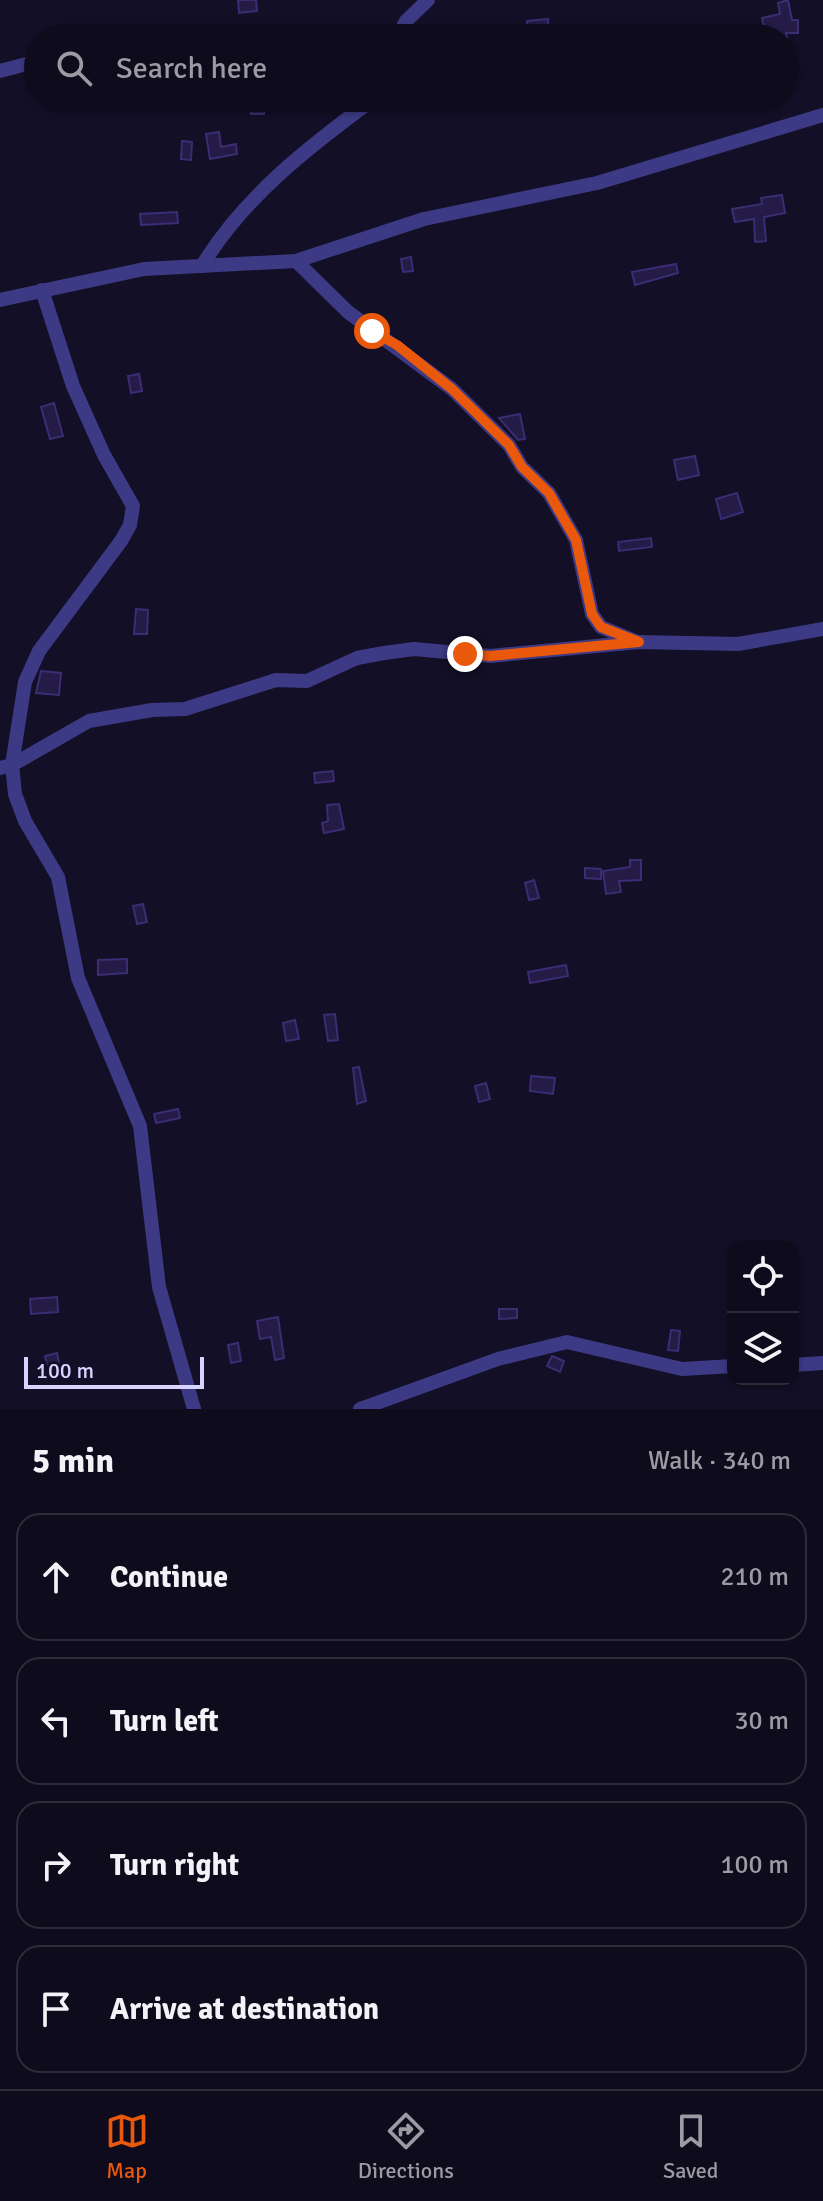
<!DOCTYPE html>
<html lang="en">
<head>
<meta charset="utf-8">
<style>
  :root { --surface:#0e0b1c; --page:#171425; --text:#f1f3f6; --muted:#9b9ba3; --line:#2e2b3b; --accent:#ea580c }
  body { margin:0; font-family:Signika,sans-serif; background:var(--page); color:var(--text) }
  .controls { position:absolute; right:24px; bottom:24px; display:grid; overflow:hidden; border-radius:16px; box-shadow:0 2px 6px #0004 }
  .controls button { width:72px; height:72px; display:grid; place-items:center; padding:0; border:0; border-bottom:2px solid var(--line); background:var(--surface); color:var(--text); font:40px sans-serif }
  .scale { position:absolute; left:24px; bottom:20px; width:180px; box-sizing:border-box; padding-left:8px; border:4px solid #d9d4ff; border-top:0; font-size:22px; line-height:28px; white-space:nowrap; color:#d9d4ff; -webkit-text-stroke:6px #130f26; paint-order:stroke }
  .stop { position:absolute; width:24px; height:24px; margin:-18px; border:6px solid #ea580c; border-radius:50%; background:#fff }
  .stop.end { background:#ea580c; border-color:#fff; box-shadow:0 2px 8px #0008 }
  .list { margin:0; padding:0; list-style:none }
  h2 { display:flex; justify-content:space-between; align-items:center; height:104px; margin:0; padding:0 32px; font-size:34px }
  h2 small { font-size:26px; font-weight:400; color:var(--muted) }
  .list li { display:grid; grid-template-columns:52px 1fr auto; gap:24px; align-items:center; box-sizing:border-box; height:128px; margin:0 16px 16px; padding:0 16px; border:2px solid var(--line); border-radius:24px }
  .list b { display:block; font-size:30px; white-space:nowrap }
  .list em { font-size:26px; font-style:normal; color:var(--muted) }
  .icon { flex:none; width:44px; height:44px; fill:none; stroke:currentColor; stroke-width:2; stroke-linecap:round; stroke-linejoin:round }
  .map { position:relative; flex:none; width:823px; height:1409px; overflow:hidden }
  .search { position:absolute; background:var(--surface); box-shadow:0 2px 6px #0004; left:24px; right:24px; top:24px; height:88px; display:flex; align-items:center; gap:20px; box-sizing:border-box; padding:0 28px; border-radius:44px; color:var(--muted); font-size:30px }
  .sheet { height:680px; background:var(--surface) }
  nav { display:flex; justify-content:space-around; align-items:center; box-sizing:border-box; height:112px; border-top:2px solid var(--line); background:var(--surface); font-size:22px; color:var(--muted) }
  nav a { display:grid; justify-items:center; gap:4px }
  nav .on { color:var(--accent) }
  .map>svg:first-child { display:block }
  .building { fill:#241b47; stroke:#3b2d73; stroke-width:2 }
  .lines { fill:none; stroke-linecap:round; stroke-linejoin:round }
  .minor { stroke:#3d3a85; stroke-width:14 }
  .route { stroke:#ea580c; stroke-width:10 }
</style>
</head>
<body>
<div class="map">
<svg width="823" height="1409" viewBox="0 0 823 1409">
  <rect width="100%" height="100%" fill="#130f26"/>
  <!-- building -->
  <g class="building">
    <polygon points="238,0 256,0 257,11 239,13"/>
    <polygon points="788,0 792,20 798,20 798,33 786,33 787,38 766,38 762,18 780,14 778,3"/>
    <polygon points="548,19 549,34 528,36 527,21"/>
    <polygon points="392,25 387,38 375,38 373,29"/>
    <rect x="251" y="99" width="13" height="15"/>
    <polygon points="219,132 221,147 236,144 237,154 210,159 206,134"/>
    <polygon points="182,141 192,142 191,160 181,159"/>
    <polygon points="782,195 785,213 764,217 766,241 755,242 754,219 735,222 732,209 762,204 761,198"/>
    <polygon points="177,212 178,223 141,225 140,214"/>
    <polygon points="411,257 413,271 403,272 401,259"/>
    <polygon points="676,264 678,273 635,285 632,272"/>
    <polygon points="139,374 142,391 131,393 128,376"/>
    <polygon points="54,403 63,436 50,439 41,407"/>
    <polygon points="520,414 525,439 518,440 499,418"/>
    <polygon points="695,456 699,475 678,480 674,460"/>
    <polygon points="737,493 743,512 721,519 716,499"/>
    <polygon points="651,538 652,547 619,551 618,542"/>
    <polygon points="136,609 148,610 147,634 134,634"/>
    <polygon points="41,671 61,673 59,695 36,693"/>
    <polygon points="333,771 334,781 315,783 314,773"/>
    <polygon points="339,804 344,829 324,833 322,823 328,821 327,805"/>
    <polygon points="630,860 641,860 641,880 619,881 621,892 606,894 603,871 630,867"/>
    <polygon points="585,868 601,869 601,879 585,878"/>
    <polygon points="534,880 539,898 529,900 525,883"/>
    <polygon points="143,904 147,922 137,924 133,906"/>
    <polygon points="127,959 127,973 98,975 98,960"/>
    <polygon points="566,965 568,976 530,983 528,972"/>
    <polygon points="335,1014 338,1040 328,1041 324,1015"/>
    <polygon points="295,1020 299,1039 286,1041 283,1023"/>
    <polygon points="359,1067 366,1101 357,1104 353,1068"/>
    <polygon points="531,1076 555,1078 553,1094 530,1091"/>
    <polygon points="486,1083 490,1099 479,1102 475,1086"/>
    <polygon points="178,1109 180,1118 156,1123 154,1114"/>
    <polygon points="57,1297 58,1312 31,1314 30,1299"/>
    <polygon points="499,1309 517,1309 517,1318 499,1319"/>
    <polygon points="278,1317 284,1358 275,1360 271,1337 260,1339 257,1321"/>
    <polygon points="671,1330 680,1331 678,1351 668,1350"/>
    <polygon points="238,1343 241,1361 231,1363 228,1345"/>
    <polygon points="57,1353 59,1363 47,1365 45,1356"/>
    <polygon points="552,1356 564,1361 560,1372 547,1366"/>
  </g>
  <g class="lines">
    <!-- minor -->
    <g class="minor">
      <polyline points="397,38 406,21 428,0"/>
      <polyline points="0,71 38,61"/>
      <polyline points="296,261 348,312 452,389 509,445 522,467 549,493 576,540 592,614 601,627 635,641"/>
      <path d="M202,266c41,-69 109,-121 173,-168"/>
      <polyline points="42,290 73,386 104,455 133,506 130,525 121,541 39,651 25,682 12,765 15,794 25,821 58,877 78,978 140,1126 159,1287 194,1409"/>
      <polyline points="0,300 144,269 296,261 424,219 597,183 823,115"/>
      <polyline points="0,768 12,765 89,721 152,710 185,709 276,680 307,681 357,658 384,653 414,649 490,656 639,642 738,644 823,629"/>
      <polyline points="793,1365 823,1363"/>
      <polyline points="360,1409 498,1359 567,1342 682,1369 733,1366"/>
    </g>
  </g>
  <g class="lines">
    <!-- route -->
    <polyline class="route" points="372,331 397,345 452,389 509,445 522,467 549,493 576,540 592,614 601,627 639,642 490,656 465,654"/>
  </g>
</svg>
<div class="controls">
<button><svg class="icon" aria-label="locate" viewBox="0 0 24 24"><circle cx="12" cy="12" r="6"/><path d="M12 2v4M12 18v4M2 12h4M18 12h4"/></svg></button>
<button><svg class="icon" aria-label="layers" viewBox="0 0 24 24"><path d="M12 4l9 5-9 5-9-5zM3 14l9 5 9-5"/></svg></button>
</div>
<div class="scale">100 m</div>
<div class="stop" style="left:372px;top:331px"></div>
<div class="stop end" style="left:465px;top:654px"></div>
<div class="search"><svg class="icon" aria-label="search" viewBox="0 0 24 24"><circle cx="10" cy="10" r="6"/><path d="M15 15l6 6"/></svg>Search here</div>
</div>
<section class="sheet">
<h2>5 min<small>Walk · 340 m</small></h2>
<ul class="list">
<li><svg class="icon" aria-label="ahead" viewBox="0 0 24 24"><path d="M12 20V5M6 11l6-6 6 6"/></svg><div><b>Continue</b></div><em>210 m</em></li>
<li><svg class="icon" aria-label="left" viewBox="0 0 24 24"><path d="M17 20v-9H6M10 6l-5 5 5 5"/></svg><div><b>Turn left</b></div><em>30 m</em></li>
<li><svg class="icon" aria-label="right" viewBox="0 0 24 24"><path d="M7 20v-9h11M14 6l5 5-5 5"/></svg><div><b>Turn right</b></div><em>100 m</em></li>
<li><svg class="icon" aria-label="arrive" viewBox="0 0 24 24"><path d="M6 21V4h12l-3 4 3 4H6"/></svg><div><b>Arrive at destination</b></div></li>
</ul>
</section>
<nav>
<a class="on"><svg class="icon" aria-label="map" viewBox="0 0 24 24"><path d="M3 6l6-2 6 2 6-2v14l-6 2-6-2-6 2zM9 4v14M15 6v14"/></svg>Map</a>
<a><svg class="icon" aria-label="directions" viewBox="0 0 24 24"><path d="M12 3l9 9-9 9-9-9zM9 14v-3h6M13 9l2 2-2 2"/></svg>Directions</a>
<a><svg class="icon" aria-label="saved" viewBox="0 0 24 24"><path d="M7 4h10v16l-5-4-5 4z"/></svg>Saved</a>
</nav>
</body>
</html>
